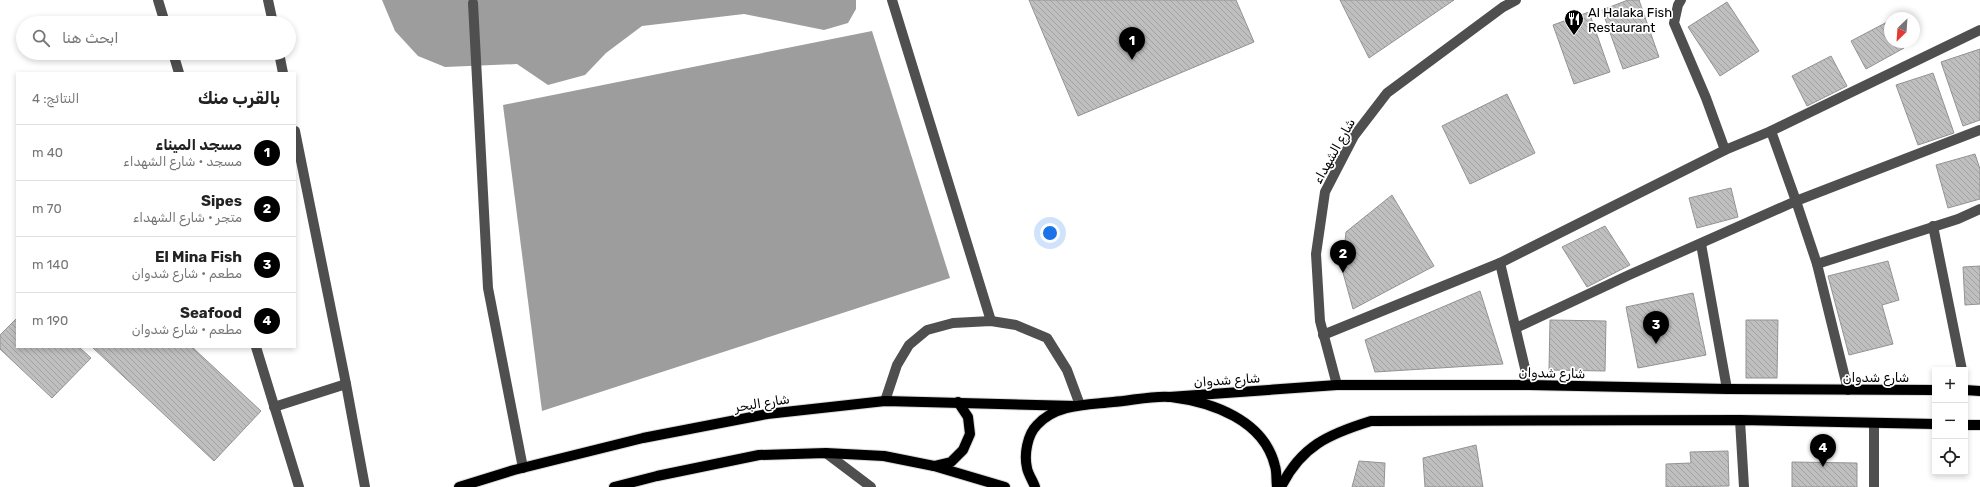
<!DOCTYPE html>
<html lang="ar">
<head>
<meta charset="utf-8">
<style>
  :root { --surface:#fff; --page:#f2f2f2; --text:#222; --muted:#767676; --line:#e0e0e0; --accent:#000 }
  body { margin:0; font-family:Rubik,Cairo,sans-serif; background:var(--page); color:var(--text); direction:rtl }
  .controls { position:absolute; right:12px; bottom:12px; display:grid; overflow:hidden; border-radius:0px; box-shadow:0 2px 6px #0003 }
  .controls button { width:36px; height:36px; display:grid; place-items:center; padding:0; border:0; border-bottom:1px solid var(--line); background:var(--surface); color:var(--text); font:20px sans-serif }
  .compass { position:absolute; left:1884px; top:12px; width:36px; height:36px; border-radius:50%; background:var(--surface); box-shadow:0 2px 6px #0003; rotate:205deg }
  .you { position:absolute; left:1050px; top:233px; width:14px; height:14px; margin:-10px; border:3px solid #fff; border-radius:50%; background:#1a73e8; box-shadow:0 0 0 6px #1a73e833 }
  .badge { display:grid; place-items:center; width:26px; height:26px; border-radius:50%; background:var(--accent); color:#fff; font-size:13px; font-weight:700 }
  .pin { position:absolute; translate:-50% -33px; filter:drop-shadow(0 1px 2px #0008) }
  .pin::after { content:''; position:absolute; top:21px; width:14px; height:12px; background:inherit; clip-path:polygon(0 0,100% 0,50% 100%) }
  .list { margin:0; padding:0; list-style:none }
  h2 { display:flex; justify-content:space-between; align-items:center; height:52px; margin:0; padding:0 16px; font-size:17px }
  h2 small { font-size:13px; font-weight:400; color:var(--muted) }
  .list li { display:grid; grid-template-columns:26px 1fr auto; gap:12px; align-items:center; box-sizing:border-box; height:56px; padding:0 16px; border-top:1px solid var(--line) }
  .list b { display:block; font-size:15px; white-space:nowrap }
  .list p { margin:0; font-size:13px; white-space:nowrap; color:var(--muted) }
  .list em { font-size:13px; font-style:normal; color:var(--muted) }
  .icon { flex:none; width:22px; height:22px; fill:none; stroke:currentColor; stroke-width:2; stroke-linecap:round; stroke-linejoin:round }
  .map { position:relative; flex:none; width:1980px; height:487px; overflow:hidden; direction:ltr }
  .search { position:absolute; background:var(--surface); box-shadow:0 2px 6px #0003; left:16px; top:16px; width:280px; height:44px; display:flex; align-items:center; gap:10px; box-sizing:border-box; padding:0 14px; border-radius:22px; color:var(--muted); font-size:15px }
  .panel { position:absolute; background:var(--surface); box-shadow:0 2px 6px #0003; left:16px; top:72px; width:280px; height:276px; border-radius:0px; direction:rtl }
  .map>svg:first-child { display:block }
  .water { fill:#9d9d9d }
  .building { fill:url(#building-back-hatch); stroke:#939393 }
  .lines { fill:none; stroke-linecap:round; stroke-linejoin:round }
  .major-casing { stroke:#dbdbdb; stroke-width:12 }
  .minor { stroke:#4f4f4f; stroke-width:10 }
  .major { stroke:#000; stroke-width:10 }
  .labels { text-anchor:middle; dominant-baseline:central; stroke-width:3.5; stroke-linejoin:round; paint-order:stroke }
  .poi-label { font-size:13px; fill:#000; stroke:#fff; text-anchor:start }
  .street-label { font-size:13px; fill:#000; stroke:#fff }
</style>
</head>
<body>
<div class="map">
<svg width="1980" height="487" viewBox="0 0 1980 487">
  <defs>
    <pattern id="building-back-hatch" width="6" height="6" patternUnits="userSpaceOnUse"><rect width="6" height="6" fill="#bfbfbf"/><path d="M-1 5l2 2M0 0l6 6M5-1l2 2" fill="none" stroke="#a2a2a2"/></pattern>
  </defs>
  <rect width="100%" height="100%" fill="#fff"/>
  <!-- water -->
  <g class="water">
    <polygon points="382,0 856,0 856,9 848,23 824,30 744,14 642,26 606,53 585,75 548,85 517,64 445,67 418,56 395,31"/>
    <polygon points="872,31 950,278 542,411 503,105"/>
  </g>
  <!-- building -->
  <g class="building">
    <polygon points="1029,0 1236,0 1254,42 1078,116"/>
    <polygon points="1340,0 1454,0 1369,58"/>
    <polygon points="1628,0 1639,0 1659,57 1623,69 1602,10"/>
    <polygon points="1727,2 1759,51 1720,76 1688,27"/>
    <polygon points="1589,12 1610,72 1574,84 1553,25"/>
    <polygon points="1889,21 1890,42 1901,42 1904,48 1866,69 1851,41"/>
    <polygon points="1980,49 1980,120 1963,126 1941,62"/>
    <polygon points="1831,56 1847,86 1807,106 1792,76"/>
    <polygon points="1933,73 1954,133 1918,145 1896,85"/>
    <polygon points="1507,94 1535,153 1470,184 1442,126"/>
    <polygon points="1975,154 1980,169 1980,199 1948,208 1936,165"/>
    <polygon points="1731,188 1738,217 1697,228 1689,198"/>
    <polygon points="1392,195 1434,266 1353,309 1342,269 1346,232"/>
    <polygon points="1605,226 1630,265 1587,287 1562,247"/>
    <polygon points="1888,261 1899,300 1882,305 1893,344 1849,355 1828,276"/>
    <polygon points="1980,266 1980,304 1965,305 1963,267"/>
    <polygon points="1480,291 1503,364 1375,372 1365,340"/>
    <polygon points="1693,293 1706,355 1638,368 1626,307"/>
    <polygon points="17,318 17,347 79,347 91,358 52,398 0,349 0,335"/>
    <polygon points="1550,320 1606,321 1605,371 1549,370"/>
    <polygon points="1746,320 1778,320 1777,378 1746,378"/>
    <polygon points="92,347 192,347 261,411 214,461"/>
    <polygon points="1476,445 1483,487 1425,487 1423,458"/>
    <polygon points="1728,451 1729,486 1666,487 1666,464 1691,463 1690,452"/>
    <polygon points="1359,461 1385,463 1384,487 1352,487"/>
    <polygon points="1792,462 1857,463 1857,487 1792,487"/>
  </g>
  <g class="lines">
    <!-- major casing -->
    <g class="major-casing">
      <g id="major">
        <polyline points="1965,390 1980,391"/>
        <polyline points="1169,397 1337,385 1529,385 1727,389 1935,390"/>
        <polyline points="1965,425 1980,425"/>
        <polyline points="934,466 951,462 963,450 970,434 968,417 958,402"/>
        <polyline points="459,487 514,470 643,438 767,414 885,401 1076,406"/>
        <polyline points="614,487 657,476 759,455 826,453 884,456 934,466 1005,487"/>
        <path d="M1035,487c-2,-6 -7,-13 -8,-19 -3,-13 0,-33 10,-43 19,-21 50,-20 76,-23 17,-1 41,-7 58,-5 41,5 93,23 104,69 2,6 1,14 2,21"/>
        <path d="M1281,487c20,-41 48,-53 90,-66l369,-1 195,4"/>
      </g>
    </g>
    <!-- minor -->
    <g class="minor">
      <polyline points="158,0 165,23"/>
      <polyline points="268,0 273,23"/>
      <polyline points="892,0 991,321"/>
      <polyline points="1681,0 1678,5 1674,23 1706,98 1725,150"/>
      <polyline points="473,3 488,288 523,468"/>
      <polyline points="1980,30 1771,131 1796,201 1980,130"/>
      <polyline points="173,53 179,73"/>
      <polyline points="279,53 283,73"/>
      <polyline points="295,131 346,384 365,487"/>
      <polyline points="1933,226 1962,370"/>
      <polyline points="1701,244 1727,389"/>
      <polyline points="1516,328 1629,275 1796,201 1817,264"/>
      <polyline points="1323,335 1500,263"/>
      <polyline points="256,347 299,487"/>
      <polyline points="1337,385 1320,321 1316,254 1325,192 1354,136 1387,93 1503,7 1516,0"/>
      <polyline points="1529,385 1500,263 1725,150 1771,131"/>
      <polyline points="1848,390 1817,264 1958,219 1980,209"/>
      <polyline points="885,401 897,365 909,345 927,330 953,323 991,321 1016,325 1047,338 1067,370 1080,405"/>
      <polyline points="274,407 346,384"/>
      <polyline points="1740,420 1744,487"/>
      <polyline points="826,453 871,487"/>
      <polyline points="1874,487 1874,423"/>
    </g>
    <!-- major -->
    <use href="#major" class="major"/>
  </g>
  <!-- icons -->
  <defs>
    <g id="restaurant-pin" transform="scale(1)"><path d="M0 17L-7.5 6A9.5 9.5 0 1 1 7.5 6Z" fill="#000" stroke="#fff"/><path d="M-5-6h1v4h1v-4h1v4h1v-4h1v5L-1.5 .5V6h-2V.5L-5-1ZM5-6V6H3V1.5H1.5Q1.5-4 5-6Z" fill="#fff"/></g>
  </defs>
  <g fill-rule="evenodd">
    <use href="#restaurant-pin" x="1574" y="19"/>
  </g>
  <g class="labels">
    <!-- poi labels -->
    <g class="poi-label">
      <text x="1588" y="12">Al Halaka Fish<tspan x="1588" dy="15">Restaurant</tspan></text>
    </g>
    <!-- street labels -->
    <g class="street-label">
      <text transform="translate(1334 151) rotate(-61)">شارع الشهداء</text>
      <text transform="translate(1552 373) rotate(1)">شارع شدوان</text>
      <text x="1876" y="377">شارع شدوان</text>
      <text transform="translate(1227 380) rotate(-4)">شارع شدوان</text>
      <text transform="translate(762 403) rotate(-9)">شارع البحر</text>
    </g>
  </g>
</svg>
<div class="controls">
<button>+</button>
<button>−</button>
<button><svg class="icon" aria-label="locate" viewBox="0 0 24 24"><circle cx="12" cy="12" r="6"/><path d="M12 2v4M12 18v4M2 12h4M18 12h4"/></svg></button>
</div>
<svg class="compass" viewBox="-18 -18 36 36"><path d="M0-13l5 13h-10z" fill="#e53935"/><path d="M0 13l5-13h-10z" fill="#767676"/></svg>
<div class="you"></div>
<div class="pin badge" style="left:1132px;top:60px">1</div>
<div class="pin badge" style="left:1343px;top:273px">2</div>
<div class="pin badge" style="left:1656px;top:344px">3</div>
<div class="pin badge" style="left:1823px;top:467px">4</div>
<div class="search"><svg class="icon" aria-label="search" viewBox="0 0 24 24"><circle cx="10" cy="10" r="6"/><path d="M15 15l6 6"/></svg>ابحث هنا</div>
<section class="panel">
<h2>بالقرب منك<small>النتائج: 4</small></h2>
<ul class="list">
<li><span class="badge">1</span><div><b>مسجد الميناء</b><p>مسجد · شارع الشهداء</p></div><em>40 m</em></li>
<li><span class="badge">2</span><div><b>Sipes</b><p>متجر · شارع الشهداء</p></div><em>70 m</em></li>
<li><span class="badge">3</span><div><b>El Mina Fish</b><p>مطعم · شارع شدوان</p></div><em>140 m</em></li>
<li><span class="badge">4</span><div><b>Seafood</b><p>مطعم · شارع شدوان</p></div><em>190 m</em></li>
</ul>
</section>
</div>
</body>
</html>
